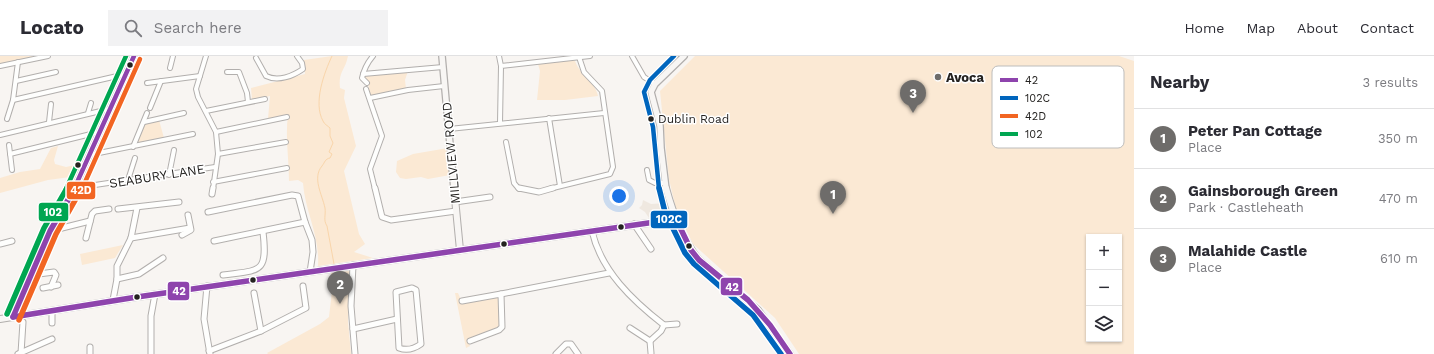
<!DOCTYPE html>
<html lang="en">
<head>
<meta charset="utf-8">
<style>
  :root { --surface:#fff; --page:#f2f2f3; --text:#2b2b33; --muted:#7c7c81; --line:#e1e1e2; --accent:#6e6c6a }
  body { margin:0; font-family:"Work Sans",sans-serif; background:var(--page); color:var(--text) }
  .controls { position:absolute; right:12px; bottom:12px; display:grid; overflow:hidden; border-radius:0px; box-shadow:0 1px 3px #0004 }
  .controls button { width:36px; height:36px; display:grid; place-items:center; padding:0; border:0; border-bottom:1px solid var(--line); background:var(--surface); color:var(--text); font:20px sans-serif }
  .you { position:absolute; left:619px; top:140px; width:14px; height:14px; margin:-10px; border:3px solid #fff; border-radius:50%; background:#1a73e8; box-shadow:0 0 0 6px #1a73e833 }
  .badge { display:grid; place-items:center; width:26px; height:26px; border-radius:50%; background:var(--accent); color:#fff; font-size:13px; font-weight:700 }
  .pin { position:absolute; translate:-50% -33px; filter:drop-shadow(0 1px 2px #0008) }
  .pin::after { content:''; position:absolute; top:21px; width:14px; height:12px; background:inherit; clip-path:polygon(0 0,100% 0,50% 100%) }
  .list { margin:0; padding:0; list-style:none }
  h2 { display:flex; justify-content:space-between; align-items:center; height:52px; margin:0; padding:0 16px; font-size:17px }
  h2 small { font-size:13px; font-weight:400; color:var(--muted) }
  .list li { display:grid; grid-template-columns:26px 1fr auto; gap:12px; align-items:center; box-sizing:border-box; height:60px; padding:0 16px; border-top:1px solid var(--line) }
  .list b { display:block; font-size:15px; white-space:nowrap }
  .list p { margin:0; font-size:13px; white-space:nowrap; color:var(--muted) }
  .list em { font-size:13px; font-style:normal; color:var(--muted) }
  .icon { flex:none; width:22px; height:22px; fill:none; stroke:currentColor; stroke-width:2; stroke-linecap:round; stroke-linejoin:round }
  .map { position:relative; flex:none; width:1134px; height:298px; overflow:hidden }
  header { display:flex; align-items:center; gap:24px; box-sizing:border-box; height:56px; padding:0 20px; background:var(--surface); border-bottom:1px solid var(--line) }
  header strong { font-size:19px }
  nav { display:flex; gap:22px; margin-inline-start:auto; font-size:14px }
  .search { width:280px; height:36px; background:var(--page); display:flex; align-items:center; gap:10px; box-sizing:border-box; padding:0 14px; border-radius:0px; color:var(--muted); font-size:15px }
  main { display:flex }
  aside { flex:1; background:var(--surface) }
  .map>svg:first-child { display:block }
  .built { fill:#efe8e0 }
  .green { fill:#fbe9d4; fill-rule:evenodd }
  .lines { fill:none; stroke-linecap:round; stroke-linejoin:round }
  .stream { stroke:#f9d5aa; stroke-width:1 }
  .street-far1-casing { stroke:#b2afad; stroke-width:6 }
  .street-casing { stroke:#b2afad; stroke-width:7 }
  .secondary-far1-casing { stroke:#b2afad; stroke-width:8 }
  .secondary-casing { stroke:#b2afad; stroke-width:8 }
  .street-far1 { stroke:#fefefd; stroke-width:4 }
  .street { stroke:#fefefd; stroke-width:5 }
  .secondary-far1 { stroke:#f8f6f4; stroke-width:5.5 }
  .secondary { stroke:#f8f6f4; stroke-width:6 }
  .bus-1-far1-casing { stroke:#fff; stroke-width:7 }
  .bus-1-casing { stroke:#fff; stroke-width:8 }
  .bus-2-far1-casing { stroke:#fff; stroke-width:7 }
  .bus-2-casing { stroke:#fff; stroke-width:8 }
  .bus-3-far1-casing { stroke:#fff; stroke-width:7 }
  .bus-3-casing { stroke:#fff; stroke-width:8 }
  .bus-4-far1-casing { stroke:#fff; stroke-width:7 }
  .bus-4-casing { stroke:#fff; stroke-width:8 }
  .bus-1-far1 { stroke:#8e44ad; stroke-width:4.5 }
  .bus-1 { stroke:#8e44ad; stroke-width:5.5 }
  .bus-2-far1 { stroke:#0065bd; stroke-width:4.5 }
  .bus-2 { stroke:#0065bd; stroke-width:5.5 }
  .bus-3-far1 { stroke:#f26522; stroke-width:4.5 }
  .bus-3 { stroke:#f26522; stroke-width:5.5 }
  .bus-4-far1 { stroke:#00a651; stroke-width:4.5 }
  .bus-4 { stroke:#00a651; stroke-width:5.5 }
  .bus-dot { fill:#242220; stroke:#fff; stroke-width:1.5 }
  .poi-dot { fill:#6e6c6a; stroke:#fff; stroke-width:1.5 }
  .labels { text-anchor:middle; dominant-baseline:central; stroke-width:3; stroke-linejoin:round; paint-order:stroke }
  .bus-label { font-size:12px; fill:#242220; stroke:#fff; text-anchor:start }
  .poi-label { font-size:13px; font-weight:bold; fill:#242220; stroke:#fff; text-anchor:start }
  .street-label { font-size:13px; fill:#242220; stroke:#fff }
  .key { fill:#fff; stroke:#bdbdbc; stroke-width:1 }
  .key-label { font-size:11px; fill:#242220 }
  .line-badge { stroke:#fff; stroke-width:1.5 }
  .badge-label { font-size:11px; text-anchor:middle; font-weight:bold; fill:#fff }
</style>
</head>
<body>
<header>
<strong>Locato</strong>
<div class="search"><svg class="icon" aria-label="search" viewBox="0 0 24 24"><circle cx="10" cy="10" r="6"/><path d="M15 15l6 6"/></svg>Search here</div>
<nav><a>Home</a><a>Map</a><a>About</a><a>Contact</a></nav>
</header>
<main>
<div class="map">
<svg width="1134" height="298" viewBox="0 0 1134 298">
  <rect width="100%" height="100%" fill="#f8f5f2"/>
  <!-- built -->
  <polygon class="built" points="643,144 651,148 666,147 669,156 668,159 665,162 651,165 645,156 639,152 642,149"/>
  <!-- green -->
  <g class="green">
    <polygon points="0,0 45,0 0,10"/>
    <path d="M332,0h16c-3,15 -10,16 -8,32l5,2 -1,8 12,48 -12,25 15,63 6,10 -11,8 19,6 -55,8c2,-31 -13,-54 -15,-83l-5,-3 -9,1c0,-22 -4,-44 -1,-66l-20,4 2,-23 -18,4 -1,-12 54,-14 -1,-14z"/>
    <path d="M695,0h424l15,5v293h-335l-24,-36 -82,-74 -17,-35 -7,-30 -9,-88zM1089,181h30v102h-30z"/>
    <path d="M572,4l3,1c5,14 20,20 23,35l-33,4h-28l3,-29 -2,-7z"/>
    <path d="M408,15l-3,9 1,9 -34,7 -2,-1c-2,-5 -1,-9 -2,-14l-4,-1v-3l3,-2z"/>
    <polygon points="159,64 164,82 137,87 145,67"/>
    <polygon points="58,90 54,104 55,108 66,111 84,107 78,120 48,124 0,137 0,122 20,116 40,113 51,92"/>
    <polygon points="448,92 450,119 428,123 421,121 406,123 400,122 396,116 397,105 413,98"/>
    <polygon points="123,189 115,202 82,209 80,198"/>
    <polygon points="349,215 348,266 351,298 268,298 267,297 320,268 329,261 332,235 331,217"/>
    <polygon points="455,237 458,237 462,246 499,240 501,268 499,271 468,285 470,290 466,292"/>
  </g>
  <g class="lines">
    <!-- stream -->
    <g class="stream">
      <path d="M332,0c-8,17 -19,47 -9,65 1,3 5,5 7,7v8l3,7 -4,9 3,2 -2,4c-5,1 -5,4 -8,8 -10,12 0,28 3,42 1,7 -2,12 2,18l7,38"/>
      <polyline points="333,217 333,221"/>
    </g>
    <!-- street-far1 casing -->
    <g class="street-far1-casing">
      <g id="street-far1">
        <polyline points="206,0 196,33 198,41 216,76 218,98 213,133"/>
        <polyline points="499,0 501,10"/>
        <polyline points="632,0 644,21 655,28"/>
        <path d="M256,2l10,18c12,6 27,0 37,-7l-1,-6 -5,-7"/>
        <polyline points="0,10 48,0"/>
        <polyline points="170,12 173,0"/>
        <polyline points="227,16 239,16 247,37 248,46"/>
        <polyline points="363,18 443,11"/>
        <polyline points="16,25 56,16"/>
        <polyline points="147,27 200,20"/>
        <path d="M367,27l-5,-5c2,-9 5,-15 11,-22"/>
        <polyline points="366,33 382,80 370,113 375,133"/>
        <polyline points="370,42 408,34 444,30"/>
        <polyline points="13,44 126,18"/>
        <polyline points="150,52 161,25"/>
        <polyline points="206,55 265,43"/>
        <polyline points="88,57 91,47"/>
        <polyline points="549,62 560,130"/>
        <polyline points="7,63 13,44 18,6"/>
        <polyline points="49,66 51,48"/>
        <polyline points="144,66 184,57"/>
        <polyline points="500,67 501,10 590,0"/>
        <polyline points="449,73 604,57"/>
        <polyline points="216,76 287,61"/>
        <polyline points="0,79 109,53"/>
        <polyline points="506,86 514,127 519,133 522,133"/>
        <polyline points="9,89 12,114"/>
        <polyline points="133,91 147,57"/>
        <polyline points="10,98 99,76"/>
        <polyline points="218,98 286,86"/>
        <polyline points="89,99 193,78"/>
        <polyline points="647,114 649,124 655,127 665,127"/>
        <polyline points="169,119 174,94"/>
        <polyline points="128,124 135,102"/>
        <polyline points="213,126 287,112"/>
        <polyline points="75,132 215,111"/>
        <polyline points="549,133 610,118 613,111 602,35 584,16 579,1"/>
      </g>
    </g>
    <!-- street casing -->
    <g class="street-casing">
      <g id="street">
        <polyline points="375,132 382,161 391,164 456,155"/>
        <polyline points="519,132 539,136 553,132"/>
        <polyline points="212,138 213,132"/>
        <polyline points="455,146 490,141"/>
        <polyline points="118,153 179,146"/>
        <polyline points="208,156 292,139 298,140 305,166 312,184 313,196 310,216"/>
        <polyline points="634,168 651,193"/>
        <polyline points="50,175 90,165"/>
        <path d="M592,175c9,40 41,70 72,94l-3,6 -11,10 -20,-13"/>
        <polyline points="182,179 191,174 188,159"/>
        <polyline points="86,182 92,158 95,155 109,153"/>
        <polyline points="131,182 190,172"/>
        <polyline points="214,185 305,166"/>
        <polyline points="0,188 12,185"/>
        <polyline points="353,209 351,250 355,298"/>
        <polyline points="31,219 54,216 56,219 51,231"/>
        <path d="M223,219c37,-5 45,-1 40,-43"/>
        <polyline points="117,223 139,218 163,202"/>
        <polyline points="207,230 204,263 210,298"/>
        <polyline points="43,232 58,229"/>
        <path d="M412,232l4,2 5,54c-7,5 -14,7 -22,4l-3,-56z"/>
        <polyline points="254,237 261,275"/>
        <polyline points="501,238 609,217"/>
        <polyline points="113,244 117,223 117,210 131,182 137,152"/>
        <polyline points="462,245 501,238 502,271 499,274 470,285"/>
        <polyline points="52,255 52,267"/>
        <polyline points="664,269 677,268"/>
        <polyline points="353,273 397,263"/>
        <polyline points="650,285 651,297"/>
        <polyline points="90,291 90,298"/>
        <polyline points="209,295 261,275 306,252 303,230"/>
        <polyline points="21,297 23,266"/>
        <polyline points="18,298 52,283"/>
        <polyline points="151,298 151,260 155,238"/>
        <polyline points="556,298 566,288 571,288 578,298"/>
      </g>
    </g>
    <!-- secondary-far1 casing -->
    <g class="secondary-far1-casing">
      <g id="secondary-far1">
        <polyline points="442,0 454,133"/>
        <polyline points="74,133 134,0"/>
        <polyline points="666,133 661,92 660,70 651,36 655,28 684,0"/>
      </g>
    </g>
    <!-- secondary casing -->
    <g class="secondary-casing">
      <g id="secondary">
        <polyline points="454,132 460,194"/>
        <path d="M666,132c7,26 17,52 33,72l59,50 32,44"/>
        <polyline points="13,261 50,175 75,132"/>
        <polyline points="0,263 137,241 676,163"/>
      </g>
    </g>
    <!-- street-far1 -->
    <use href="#street-far1" class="street-far1"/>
    <!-- street -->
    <use href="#street" class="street"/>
    <!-- secondary-far1 -->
    <use href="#secondary-far1" class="secondary-far1"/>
    <!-- secondary -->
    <use href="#secondary" class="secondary"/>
    <!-- bus-1-far1 casing -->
    <g class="bus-1-far1-casing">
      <polyline id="bus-1-far1" points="74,133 134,0"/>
    </g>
    <!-- bus-1 casing -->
    <g class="bus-1-casing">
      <g id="bus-1">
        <polyline points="676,163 691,194 699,204 748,244 770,269 790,298"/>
        <polyline points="13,261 137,241 676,163"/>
        <polyline points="13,261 50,175 75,132"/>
      </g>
    </g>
    <!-- bus-2-far1 casing -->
    <g class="bus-2-far1-casing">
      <polyline id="bus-2-far1" points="659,133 653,71 644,36 650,24 674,0"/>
    </g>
    <!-- bus-2 casing -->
    <g class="bus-2-casing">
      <polyline id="bus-2" points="659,132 665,156 685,197 694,208 753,259 781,298"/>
    </g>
    <!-- bus-3-far1 casing -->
    <g class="bus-3-far1-casing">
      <polyline id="bus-3-far1" points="82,133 140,3"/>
    </g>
    <!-- bus-3 casing -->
    <g class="bus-3-casing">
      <polyline id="bus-3" points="19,264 56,178 82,132"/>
    </g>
    <!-- bus-4-far1 casing -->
    <g class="bus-4-far1-casing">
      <polyline id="bus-4-far1" points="66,133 126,0"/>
    </g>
    <!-- bus-4 casing -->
    <g class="bus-4-casing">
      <polyline id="bus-4" points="7,258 44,172 67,132"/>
    </g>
    <!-- bus-1-far1 -->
    <use href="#bus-1-far1" class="bus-1-far1"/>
    <!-- bus-1 -->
    <use href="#bus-1" class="bus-1"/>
    <!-- bus-2-far1 -->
    <use href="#bus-2-far1" class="bus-2-far1"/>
    <!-- bus-2 -->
    <use href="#bus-2" class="bus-2"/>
    <!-- bus-3-far1 -->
    <use href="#bus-3-far1" class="bus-3-far1"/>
    <!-- bus-3 -->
    <use href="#bus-3" class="bus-3"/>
    <!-- bus-4-far1 -->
    <use href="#bus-4-far1" class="bus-4-far1"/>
    <!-- bus-4 -->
    <use href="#bus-4" class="bus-4"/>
  </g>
  <!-- markers -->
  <g class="bus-dot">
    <circle cx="130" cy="9" r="3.5"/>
    <circle cx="651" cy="63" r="3.5"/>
    <circle cx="78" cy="109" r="3.5"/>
    <circle cx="621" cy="171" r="3.5"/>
    <circle cx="504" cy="188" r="3.5"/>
    <circle cx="689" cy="190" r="3.5"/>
    <circle cx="253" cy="224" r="3.5"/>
    <circle cx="137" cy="241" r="3.5"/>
  </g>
  <circle class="poi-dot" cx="938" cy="21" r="4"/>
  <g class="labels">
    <!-- bus labels -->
    <g class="bus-label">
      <text x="658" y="63">Dublin Road</text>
    </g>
    <!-- poi labels -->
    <g class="poi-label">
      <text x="946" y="21">Avoca</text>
    </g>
    <!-- street labels -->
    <g class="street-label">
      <text transform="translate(451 97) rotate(-95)">MILLVIEW ROAD</text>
      <text transform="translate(157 120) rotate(-9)">SEABURY LANE</text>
    </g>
  </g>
  <!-- legend -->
  <rect x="992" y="10" width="132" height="82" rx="6" class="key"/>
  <rect x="1000" y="22" width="18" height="4" fill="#8e44ad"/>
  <rect x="1000" y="40" width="18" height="4" fill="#0065bd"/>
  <rect x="1000" y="58" width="18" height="4" fill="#f26522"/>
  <rect x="1000" y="76" width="18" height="4" fill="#00a651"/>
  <g class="key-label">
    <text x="1025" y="28">42</text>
    <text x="1025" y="46">102C</text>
    <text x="1025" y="64">42D</text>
    <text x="1025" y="82">102</text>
  </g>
  <g class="line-badge">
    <rect x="66" y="125" width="30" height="19" rx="4" fill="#f26522"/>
    <rect x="38" y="146" width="31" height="20" rx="4" fill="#00a651"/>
    <rect x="650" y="154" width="38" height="19" rx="4" fill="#0065bd"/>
    <rect x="720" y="221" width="23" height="19" rx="4" fill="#8e44ad"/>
    <rect x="167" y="225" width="23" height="20" rx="4" fill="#8e44ad"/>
  </g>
  <g class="badge-label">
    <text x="81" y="138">42D</text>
    <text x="53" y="160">102</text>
    <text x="669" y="167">102C</text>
    <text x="732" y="235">42</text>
    <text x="179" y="239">42</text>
  </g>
</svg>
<div class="controls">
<button>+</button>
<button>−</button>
<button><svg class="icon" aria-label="layers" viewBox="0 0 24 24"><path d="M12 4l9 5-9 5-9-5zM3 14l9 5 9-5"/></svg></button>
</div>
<div class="you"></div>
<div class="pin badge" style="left:833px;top:158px">1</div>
<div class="pin badge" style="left:340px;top:248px">2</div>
<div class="pin badge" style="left:913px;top:57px">3</div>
</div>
<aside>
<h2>Nearby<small>3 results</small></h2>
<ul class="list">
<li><span class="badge">1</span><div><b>Peter Pan Cottage</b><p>Place</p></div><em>350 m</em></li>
<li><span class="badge">2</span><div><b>Gainsborough Green</b><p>Park · Castleheath</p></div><em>470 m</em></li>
<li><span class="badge">3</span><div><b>Malahide Castle</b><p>Place</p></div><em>610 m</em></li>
</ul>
</aside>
</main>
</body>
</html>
